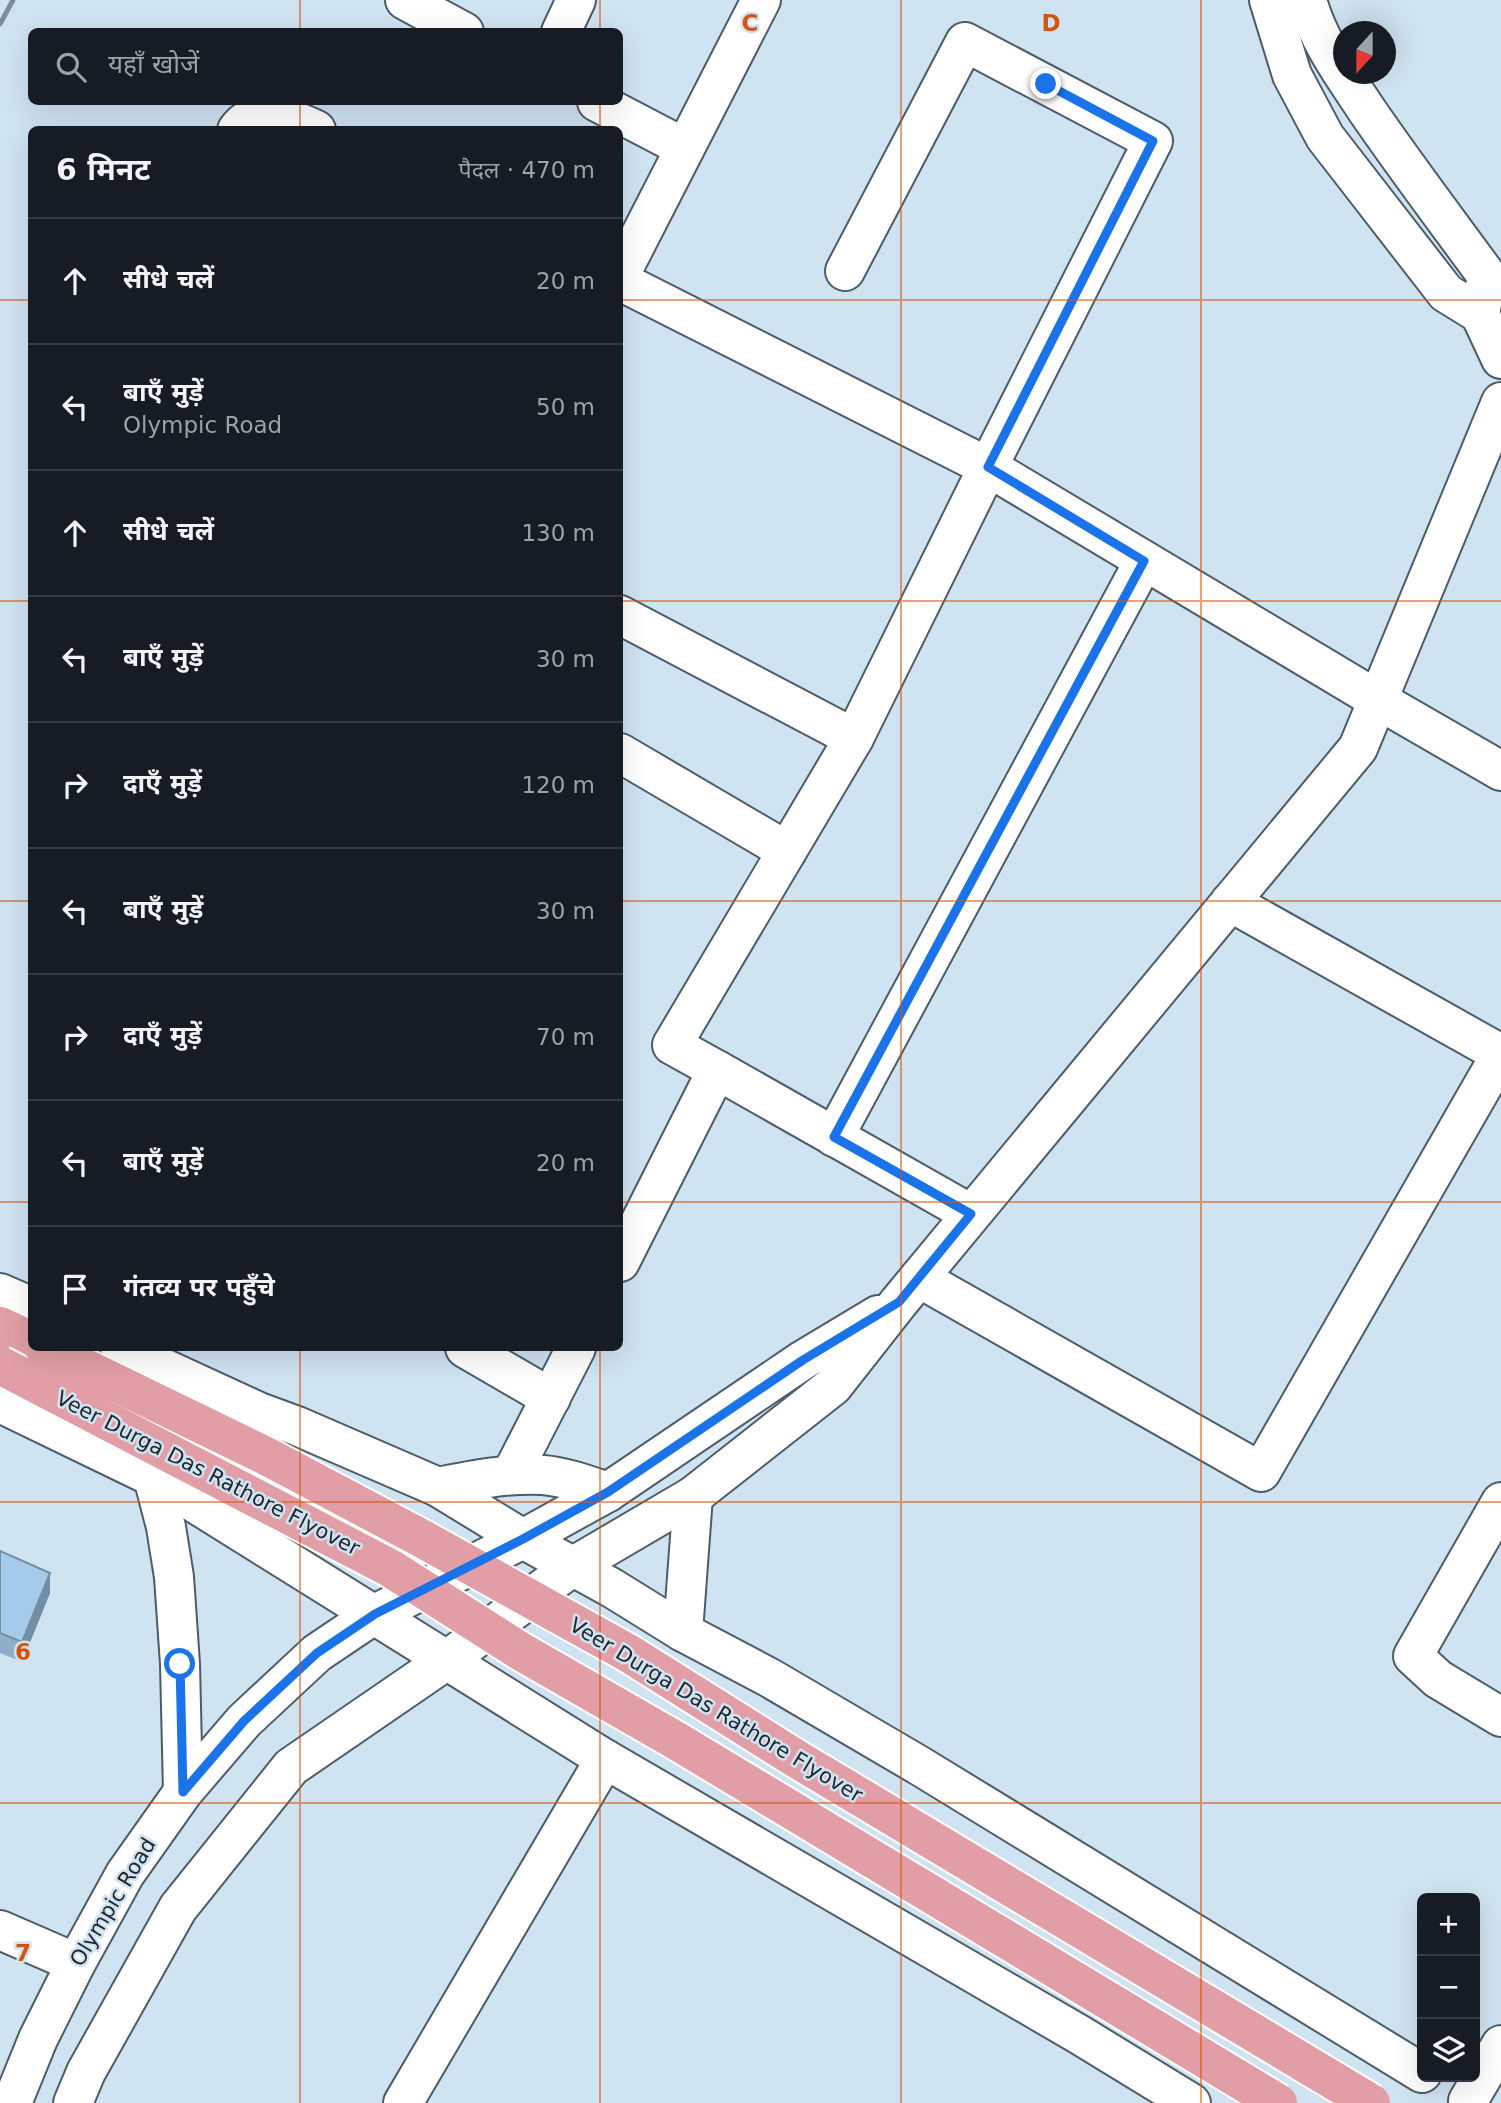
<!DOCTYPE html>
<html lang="hi">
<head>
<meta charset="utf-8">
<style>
  :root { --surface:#171b24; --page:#20242c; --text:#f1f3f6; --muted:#9ea1a6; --line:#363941 }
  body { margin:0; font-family:"DejaVu Sans","Noto Sans Devanagari",sans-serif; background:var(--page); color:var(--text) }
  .controls { position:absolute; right:21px; bottom:21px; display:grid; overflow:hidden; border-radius:10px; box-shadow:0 7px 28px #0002 }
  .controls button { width:63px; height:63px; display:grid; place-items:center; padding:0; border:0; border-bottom:2px solid var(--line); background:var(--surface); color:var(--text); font:35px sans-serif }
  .compass { position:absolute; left:1333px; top:21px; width:63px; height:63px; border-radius:50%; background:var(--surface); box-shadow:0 7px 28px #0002; rotate:201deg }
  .stop { position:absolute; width:21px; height:21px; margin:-16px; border:5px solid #1a73e8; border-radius:50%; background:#fff }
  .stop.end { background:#1a73e8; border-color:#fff; box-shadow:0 2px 7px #0008 }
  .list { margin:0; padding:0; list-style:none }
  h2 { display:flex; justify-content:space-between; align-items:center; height:91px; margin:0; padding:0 28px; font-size:30px }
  h2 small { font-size:23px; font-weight:400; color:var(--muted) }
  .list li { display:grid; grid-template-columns:46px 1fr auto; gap:21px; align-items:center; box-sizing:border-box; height:126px; padding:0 28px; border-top:2px solid var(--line) }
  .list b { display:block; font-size:26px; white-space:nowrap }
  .list p { margin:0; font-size:23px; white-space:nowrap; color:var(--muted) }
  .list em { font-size:23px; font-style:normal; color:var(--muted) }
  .icon { flex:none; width:38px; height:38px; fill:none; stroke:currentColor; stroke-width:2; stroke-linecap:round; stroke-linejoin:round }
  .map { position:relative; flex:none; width:1501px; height:2103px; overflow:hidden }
  .search { position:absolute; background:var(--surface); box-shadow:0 7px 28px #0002; left:28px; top:28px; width:595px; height:77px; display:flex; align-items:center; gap:18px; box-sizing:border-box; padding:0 24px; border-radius:10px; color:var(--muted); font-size:26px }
  .panel { position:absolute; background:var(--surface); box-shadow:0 7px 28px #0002; left:28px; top:126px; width:595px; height:1225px; border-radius:10px }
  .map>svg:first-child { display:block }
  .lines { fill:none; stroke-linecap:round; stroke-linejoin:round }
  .minor-casing { stroke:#4c5c68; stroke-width:42 }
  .major-casing { stroke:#fff; stroke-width:42 }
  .minor { stroke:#fff; stroke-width:38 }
  .major { stroke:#e19ea6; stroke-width:38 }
  .rail { stroke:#808d98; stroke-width:5 }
  .major-bridge-casing { stroke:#fff; stroke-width:42; stroke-linecap:butt }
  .major-bridge { stroke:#e19ea6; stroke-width:38 }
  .wall { fill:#8dafc9 }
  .shaded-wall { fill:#738ea4 }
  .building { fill:#a4cbea; stroke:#738ea4; stroke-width:2 }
  .route { stroke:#1a73e8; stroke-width:9 }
  .grid { fill:none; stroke:#d4540f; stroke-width:2; stroke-opacity:0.55 }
  .labels { text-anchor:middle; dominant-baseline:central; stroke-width:5; stroke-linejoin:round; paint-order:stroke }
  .street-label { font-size:21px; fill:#1f252b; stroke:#d0e3f1 }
  .grid-label { font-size:23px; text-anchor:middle; font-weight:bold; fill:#d4540f; stroke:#d0e3f1; stroke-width:5; stroke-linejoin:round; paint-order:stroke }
</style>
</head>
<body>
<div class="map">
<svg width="1501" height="2103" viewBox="0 0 1501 2103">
  <rect width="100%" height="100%" fill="#d0e3f1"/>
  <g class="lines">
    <!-- minor casing -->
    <g class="minor-casing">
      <g id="minor">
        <polyline points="405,0 464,32"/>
        <polyline points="1269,0 1292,75 1325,137 1446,293 1480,314 1501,359"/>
        <path d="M1307,0c11,41 36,74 59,109 39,57 80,111 121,167l-7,38"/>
        <polyline points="561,32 576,0"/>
        <polyline points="597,102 685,148"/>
        <path d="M237,130c20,-27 54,-12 79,0"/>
        <polyline points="620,275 761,0"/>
        <polyline points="620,281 988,467 1153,141 965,42 845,271"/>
        <polyline points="620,615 854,738 672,1045 717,1070"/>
        <polyline points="854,738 988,467 1378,700 1501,771"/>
        <polyline points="620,753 787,851"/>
        <polyline points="1230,902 1501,1054"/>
        <polyline points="834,1137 1144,561"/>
        <polyline points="620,1262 717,1070 971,1214"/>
        <polyline points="919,1278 1261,1472 1501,1054"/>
        <polyline points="0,1293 32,1307"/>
        <polyline points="120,1348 259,1412 297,1426 438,1487 523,1539 612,1588 683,1632 770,1678 920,1766 1422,2073"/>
        <polyline points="465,1348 551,1398"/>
        <polyline points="0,1403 153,1477 605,1759 1080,2035 1191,2103"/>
        <polyline points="160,1465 153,1477 166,1527 174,1577 180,1664 183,1792"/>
        <polyline points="511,1475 576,1348"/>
        <path d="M438,1487c35,-7 70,-14 105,-12 23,2 44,10 65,17"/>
        <polyline points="1501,1502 1413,1656 1438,1679 1501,1717"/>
        <polyline points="683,1632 693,1496"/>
        <polyline points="0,1930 76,1963"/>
        <polyline points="1468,2101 1501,2045"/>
        <polyline points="12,2103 38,2039 76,1963 125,1874 183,1792 244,1721 317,1653 375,1614 523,1539 608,1492 803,1360 878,1315"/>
        <polyline points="73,2103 86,2072 178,1908 291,1767 447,1660 572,1567 693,1496 833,1386 899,1302 1358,748 1501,402"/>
        <polyline points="403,2103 605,1759"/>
      </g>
    </g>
    <!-- major casing -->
    <g class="major-casing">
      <polyline id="major" points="0,1326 32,1341"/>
    </g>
    <!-- minor -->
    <use href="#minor" class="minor"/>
    <!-- major -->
    <use href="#major" class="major"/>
    <!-- rail -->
    <polyline class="rail" points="0,24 13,0"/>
    <!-- major-bridge casing -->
    <g class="major-bridge-casing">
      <g id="major-bridge">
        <polyline points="44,1348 268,1457 419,1537 628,1653 795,1758 1371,2103"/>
        <polyline points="0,1365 390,1568 520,1651 675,1740 1278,2103"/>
      </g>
    </g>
    <!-- major-bridge -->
    <use href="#major-bridge" class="major-bridge"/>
  </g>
  <!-- wall -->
  <polygon class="wall" points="0,1551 50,1593 22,1662 0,1653"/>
  <!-- shaded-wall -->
  <polygon class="shaded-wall" points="50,1573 50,1593 22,1662 22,1642"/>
  <!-- building -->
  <polygon class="building" points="0,1551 50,1573 22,1642 0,1633"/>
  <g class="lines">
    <!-- route -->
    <polyline class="route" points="180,1664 183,1792 244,1721 317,1653 375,1614 523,1539 608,1492 803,1360 899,1302 971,1214 834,1137 1144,561 988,467 1153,141 1046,84"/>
  </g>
  <!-- grid -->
  <path class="grid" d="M300,0v32M600,0v32M901,0v2103M1201,0v2103M300,102v28M600,102v28M0,300h32M620,300h881M0,601h32M620,601h881M0,901h32M620,901h881M0,1202h32M620,1202h881M300,1348v755M600,1348v755M0,1502h1501M0,1803h1501"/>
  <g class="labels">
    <!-- street labels -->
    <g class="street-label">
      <text transform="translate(208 1473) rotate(27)">Veer Durga Das Rathore Flyover</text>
      <text transform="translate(716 1710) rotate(31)">Veer Durga Das Rathore Flyover</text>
      <text transform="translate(113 1902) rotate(-59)">Olympic Road</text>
    </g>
  </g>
  <g class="grid-label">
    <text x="750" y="31">C</text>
    <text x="1051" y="31">D</text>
    <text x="23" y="1660">6</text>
    <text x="23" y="1961">7</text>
  </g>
</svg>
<div class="controls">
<button>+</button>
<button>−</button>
<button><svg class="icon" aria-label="layers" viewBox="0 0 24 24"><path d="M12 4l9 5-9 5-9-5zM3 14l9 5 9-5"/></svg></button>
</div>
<svg class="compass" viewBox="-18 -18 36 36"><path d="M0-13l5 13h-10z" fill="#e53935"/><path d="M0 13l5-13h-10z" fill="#9ea1a6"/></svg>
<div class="stop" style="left:180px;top:1664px"></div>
<div class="stop end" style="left:1046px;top:84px"></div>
<div class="search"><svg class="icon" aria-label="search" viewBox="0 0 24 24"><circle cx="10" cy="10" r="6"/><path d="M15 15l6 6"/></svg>यहाँ खोजें</div>
<section class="panel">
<h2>6 मिनट<small>पैदल · 470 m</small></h2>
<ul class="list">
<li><svg class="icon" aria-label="ahead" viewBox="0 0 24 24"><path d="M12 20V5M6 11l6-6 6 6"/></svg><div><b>सीधे चलें</b></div><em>20 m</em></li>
<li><svg class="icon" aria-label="left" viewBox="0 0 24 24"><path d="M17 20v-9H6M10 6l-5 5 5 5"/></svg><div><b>बाएँ मुड़ें</b><p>Olympic Road</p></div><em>50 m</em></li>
<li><svg class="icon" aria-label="ahead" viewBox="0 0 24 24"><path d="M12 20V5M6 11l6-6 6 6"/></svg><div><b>सीधे चलें</b></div><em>130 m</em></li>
<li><svg class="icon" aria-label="left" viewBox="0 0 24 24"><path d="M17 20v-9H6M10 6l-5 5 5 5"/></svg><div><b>बाएँ मुड़ें</b></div><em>30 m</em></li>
<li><svg class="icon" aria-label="right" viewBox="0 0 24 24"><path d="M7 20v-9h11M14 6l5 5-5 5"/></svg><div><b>दाएँ मुड़ें</b></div><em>120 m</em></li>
<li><svg class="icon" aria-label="left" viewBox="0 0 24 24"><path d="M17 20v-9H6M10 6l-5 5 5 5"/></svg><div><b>बाएँ मुड़ें</b></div><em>30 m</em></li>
<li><svg class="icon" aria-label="right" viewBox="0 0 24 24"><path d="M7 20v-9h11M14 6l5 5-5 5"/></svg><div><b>दाएँ मुड़ें</b></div><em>70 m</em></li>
<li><svg class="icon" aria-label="left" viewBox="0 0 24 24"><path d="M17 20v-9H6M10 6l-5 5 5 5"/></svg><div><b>बाएँ मुड़ें</b></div><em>20 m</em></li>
<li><svg class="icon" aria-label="arrive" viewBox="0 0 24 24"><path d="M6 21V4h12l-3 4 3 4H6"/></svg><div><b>गंतव्य पर पहुँचे</b></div></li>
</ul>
</section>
</div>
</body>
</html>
